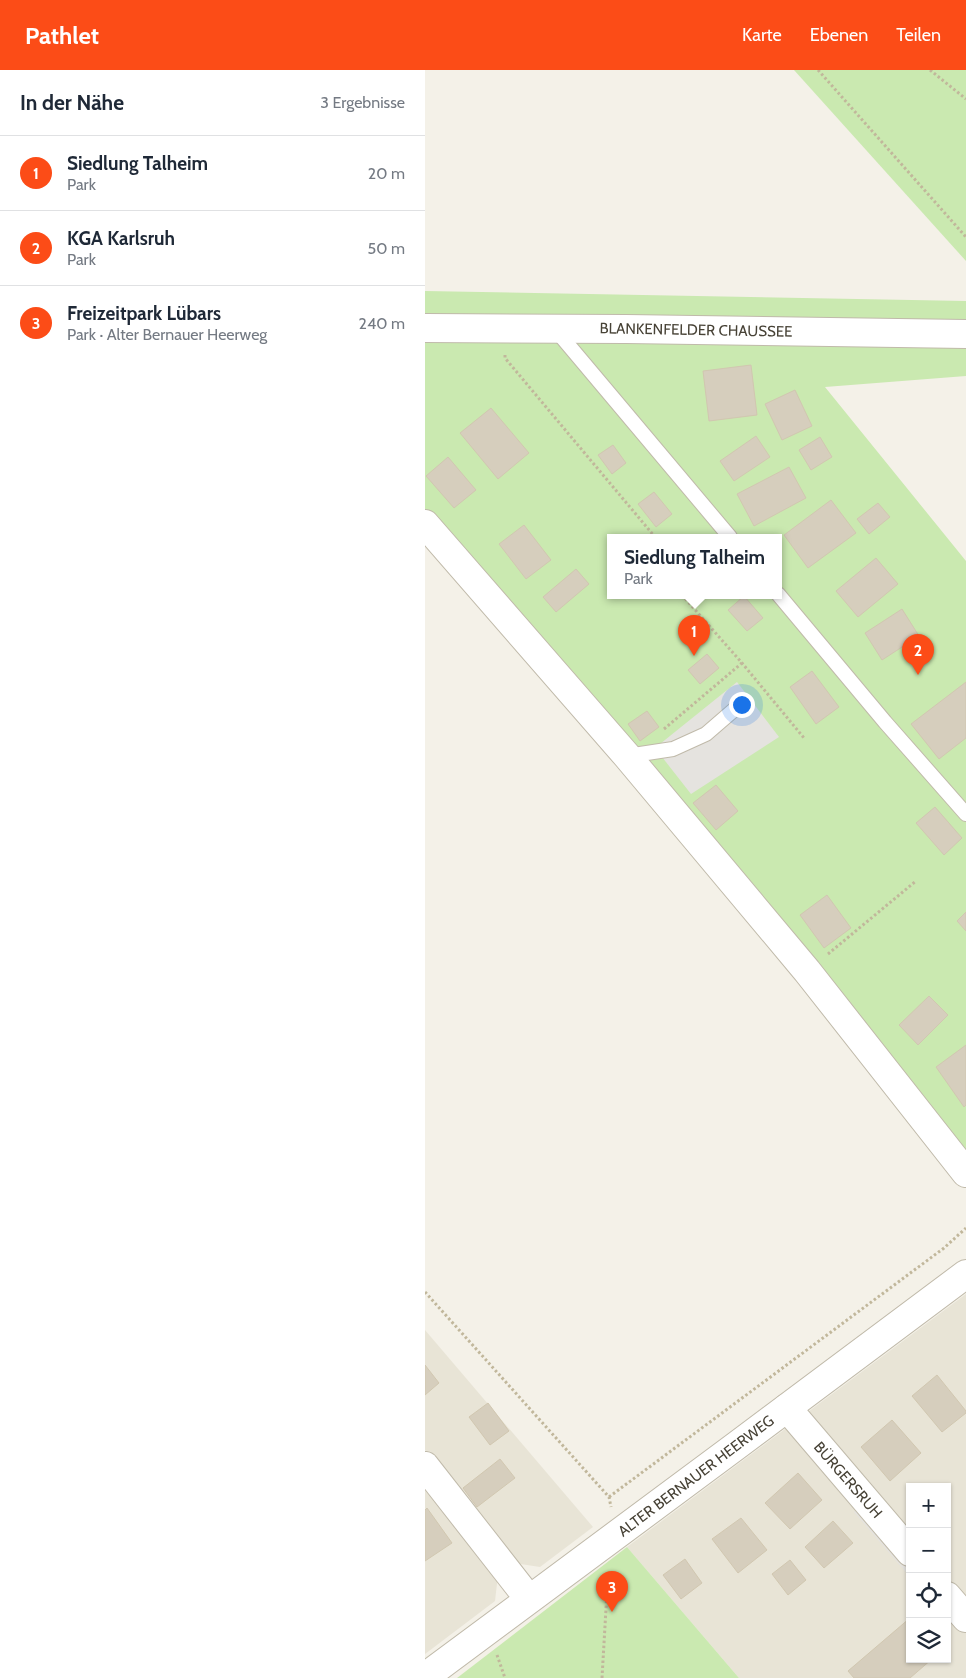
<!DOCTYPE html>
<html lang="de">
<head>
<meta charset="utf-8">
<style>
  :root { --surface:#fff; --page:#f2f2f3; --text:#1f2937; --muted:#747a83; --line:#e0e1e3; --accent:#fc4c17 }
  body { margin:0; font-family:Cabin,sans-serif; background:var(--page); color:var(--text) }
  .controls { position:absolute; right:15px; bottom:15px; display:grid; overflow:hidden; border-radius:0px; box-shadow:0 1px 4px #0004 }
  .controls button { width:45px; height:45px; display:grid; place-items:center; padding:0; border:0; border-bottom:1px solid var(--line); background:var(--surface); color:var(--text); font:25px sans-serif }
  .you { position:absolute; left:316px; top:634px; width:18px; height:18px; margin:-12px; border:4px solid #fff; border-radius:50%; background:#1a73e8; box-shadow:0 0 0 8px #1a73e833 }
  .badge { display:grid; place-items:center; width:32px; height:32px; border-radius:50%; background:var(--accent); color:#fff; font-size:16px; font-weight:700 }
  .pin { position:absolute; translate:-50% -41px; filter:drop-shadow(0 1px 2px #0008) }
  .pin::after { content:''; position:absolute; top:26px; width:18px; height:15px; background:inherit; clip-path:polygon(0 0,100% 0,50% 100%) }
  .popup { position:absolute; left:182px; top:464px; width:175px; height:65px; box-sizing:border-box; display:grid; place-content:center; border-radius:0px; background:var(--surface); filter:drop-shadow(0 1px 4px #0005); font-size:16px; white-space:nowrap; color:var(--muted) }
  .popup b { font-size:19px; color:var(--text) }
  .popup::after { content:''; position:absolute; left:50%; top:100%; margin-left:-10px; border:10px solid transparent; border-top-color:var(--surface) }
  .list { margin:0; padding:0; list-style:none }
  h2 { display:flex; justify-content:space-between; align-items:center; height:65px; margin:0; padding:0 20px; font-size:21px }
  h2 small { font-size:16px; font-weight:400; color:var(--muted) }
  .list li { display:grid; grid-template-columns:32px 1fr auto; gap:15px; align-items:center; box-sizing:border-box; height:75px; padding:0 20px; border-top:1px solid var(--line) }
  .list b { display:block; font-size:19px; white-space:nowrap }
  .list p { margin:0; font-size:16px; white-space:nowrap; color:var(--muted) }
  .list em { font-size:16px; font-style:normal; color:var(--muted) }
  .icon { flex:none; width:28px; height:28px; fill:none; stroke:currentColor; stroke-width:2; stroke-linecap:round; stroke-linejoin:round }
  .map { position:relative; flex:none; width:541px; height:1608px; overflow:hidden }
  header { display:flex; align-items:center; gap:30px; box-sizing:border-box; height:70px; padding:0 25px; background:var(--accent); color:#fff }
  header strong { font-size:24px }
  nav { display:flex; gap:28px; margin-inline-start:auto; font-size:18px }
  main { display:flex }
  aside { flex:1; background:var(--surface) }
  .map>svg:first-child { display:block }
  .residential { fill:#e8e4d6; fill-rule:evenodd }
  .green { fill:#cae9b0; fill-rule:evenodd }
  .parking { fill:#e5e3df }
  .building { fill:#d6cebd; stroke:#d1c7b0 }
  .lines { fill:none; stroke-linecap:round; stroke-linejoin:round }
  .service-casing { stroke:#c0baaa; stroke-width:16 }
  .minor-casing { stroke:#c0baaa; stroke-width:30 }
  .tertiary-casing { stroke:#c0baaa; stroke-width:30 }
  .path { stroke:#c1b79b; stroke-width:3; stroke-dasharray:2.5 2.5; stroke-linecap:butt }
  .service { stroke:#fff; stroke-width:14 }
  .minor { stroke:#fff; stroke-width:28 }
  .tertiary { stroke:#fff; stroke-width:28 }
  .labels { text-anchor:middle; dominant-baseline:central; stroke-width:4.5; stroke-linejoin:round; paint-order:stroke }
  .street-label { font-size:15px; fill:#474236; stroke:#fff }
</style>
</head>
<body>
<header>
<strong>Pathlet</strong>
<nav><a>Karte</a><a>Ebenen</a><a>Teilen</a></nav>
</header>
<main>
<aside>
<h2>In der Nähe<small>3 Ergebnisse</small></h2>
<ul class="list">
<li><span class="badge">1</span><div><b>Siedlung Talheim</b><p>Park</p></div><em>20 m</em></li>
<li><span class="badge">2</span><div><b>KGA Karlsruh</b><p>Park</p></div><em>50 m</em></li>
<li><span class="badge">3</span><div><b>Freizeitpark Lübars</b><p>Park · Alter Bernauer Heerweg</p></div><em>240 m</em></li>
</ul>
</aside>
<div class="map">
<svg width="541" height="1608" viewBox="0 0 541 1608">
  <rect width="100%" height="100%" fill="#f4f1e8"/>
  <!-- residential -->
  <g class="residential">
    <path d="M541,1224v384h-227l-112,-131zM485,1417h37v172h-37z"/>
    <polygon points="0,1260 168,1457 115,1497 89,1493 0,1380"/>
    <polygon points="0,1412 73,1505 70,1531 0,1584"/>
  </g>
  <!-- green -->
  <g class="green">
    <polygon points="369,0 541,0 541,191"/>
    <path d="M0,221l541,10v75l-141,11 141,174v614l-541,-652zM185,467h168v58h-168z"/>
    <polygon points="202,1477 314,1608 32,1608"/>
  </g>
  <!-- parking -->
  <g class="parking">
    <polygon points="312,612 354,667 266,724 230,678"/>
    <polygon points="435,1437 485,1495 485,1507 429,1442"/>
  </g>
  <!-- building -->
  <g class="building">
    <polygon points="326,295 332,345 284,351 278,301"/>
    <polygon points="370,320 387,356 357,370 340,334"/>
    <polygon points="66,338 104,383 73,409 35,363"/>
    <polygon points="331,366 345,387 309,411 295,391"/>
    <polygon points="395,367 407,387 386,400 374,380"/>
    <polygon points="188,375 201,393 187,404 173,385"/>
    <polygon points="23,387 51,420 29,438 1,406"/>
    <polygon points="364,397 381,428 329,456 312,424"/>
    <polygon points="229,422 247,444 231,457 213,434"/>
    <polygon points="406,430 431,463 383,498 359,465"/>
    <polygon points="453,433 465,447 444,464 432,449"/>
    <polygon points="99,455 126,490 101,509 74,474"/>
    <polygon points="451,488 473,514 433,547 411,521"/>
    <polygon points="151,499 164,514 131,542 118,527"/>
    <polygon points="319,526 338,548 322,561 303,540"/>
    <polygon points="477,539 494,566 457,590 440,563"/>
    <polygon points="282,584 294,598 275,614 263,600"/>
    <polygon points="387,601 414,637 391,654 365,617"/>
    <polygon points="541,612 541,668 514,689 486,654"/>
    <polygon points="222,641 234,657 215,671 203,654"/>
    <polygon points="291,715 313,741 291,760 268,733"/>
    <polygon points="510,737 537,768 519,785 491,753"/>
    <polygon points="402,825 426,858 399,878 375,845"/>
    <polygon points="541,842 541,861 532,851"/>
    <polygon points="504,926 523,945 493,975 474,955"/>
    <polygon points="541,975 541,1035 539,1037 511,997"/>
    <polygon points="0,1295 14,1313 0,1325"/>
    <polygon points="512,1305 541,1341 541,1343 517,1362 487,1326"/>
    <polygon points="63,1333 84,1361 65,1375 44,1347"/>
    <polygon points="467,1350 496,1383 465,1411 436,1377"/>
    <polygon points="75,1389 90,1408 52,1437 38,1418"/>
    <polygon points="373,1403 397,1430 365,1459 340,1433"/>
    <polygon points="2,1438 27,1473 0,1491 0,1440"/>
    <polygon points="316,1448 342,1480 313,1503 287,1469"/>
    <polygon points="408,1451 428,1473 399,1498 380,1477"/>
    <polygon points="260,1489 277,1513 256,1529 238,1505"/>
    <polygon points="365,1490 381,1510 363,1525 347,1504"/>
    <polygon points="485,1548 485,1589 507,1589 485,1608 429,1608 423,1601"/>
  </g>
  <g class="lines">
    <!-- service casing -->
    <g class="service-casing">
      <g id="service">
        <polyline points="130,259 305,467"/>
        <polyline points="353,524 460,652 541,744"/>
        <polyline points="202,686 248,679 281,664 318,632"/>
      </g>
    </g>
    <!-- minor casing -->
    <g class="minor-casing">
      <g id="minor">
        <polyline points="0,454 202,686 382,901 541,1103"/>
        <polyline points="362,1338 485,1482"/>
        <polyline points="0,1396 104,1529"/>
        <polyline points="522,1526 541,1548"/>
        <path d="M0,1607c181,-134 361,-268 541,-403"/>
      </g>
    </g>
    <!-- tertiary casing -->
    <g class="tertiary-casing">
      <polyline id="tertiary" points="0,258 201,259 541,264"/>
    </g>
    <!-- path -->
    <g class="path">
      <polyline points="393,0 541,167"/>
      <polyline points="505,0 541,29"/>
      <polyline points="80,285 80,288 230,467"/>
      <polyline points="257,525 317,593 379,668"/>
      <polyline points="239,659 317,593"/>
      <polyline points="403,884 491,811"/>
      <polyline points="0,1222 184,1427 186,1437"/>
      <polyline points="184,1427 519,1178 541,1158"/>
      <polyline points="72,1585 80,1608"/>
      <polyline points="177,1608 183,1504"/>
    </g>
    <!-- service -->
    <use href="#service" class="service"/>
    <!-- minor -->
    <use href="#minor" class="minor"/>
    <!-- tertiary -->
    <use href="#tertiary" class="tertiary"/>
  </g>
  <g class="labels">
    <!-- street labels -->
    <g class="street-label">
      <text transform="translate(271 260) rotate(1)">BLANKENFELDER CHAUSSEE</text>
      <text transform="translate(271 1406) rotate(-37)">ALTER BERNAUER HEERWEG</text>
      <text transform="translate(423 1410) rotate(49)">BÜRGERSRUH</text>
    </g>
  </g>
</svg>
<div class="controls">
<button>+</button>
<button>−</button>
<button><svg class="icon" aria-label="locate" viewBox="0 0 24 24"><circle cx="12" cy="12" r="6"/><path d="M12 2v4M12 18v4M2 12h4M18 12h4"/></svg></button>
<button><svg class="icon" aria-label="layers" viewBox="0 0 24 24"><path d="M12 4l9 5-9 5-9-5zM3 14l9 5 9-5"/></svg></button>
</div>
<div class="you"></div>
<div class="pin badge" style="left:269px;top:586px">1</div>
<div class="popup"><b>Siedlung Talheim</b>Park</div>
<div class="pin badge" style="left:493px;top:605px">2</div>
<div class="pin badge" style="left:187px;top:1542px">3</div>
</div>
</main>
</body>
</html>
